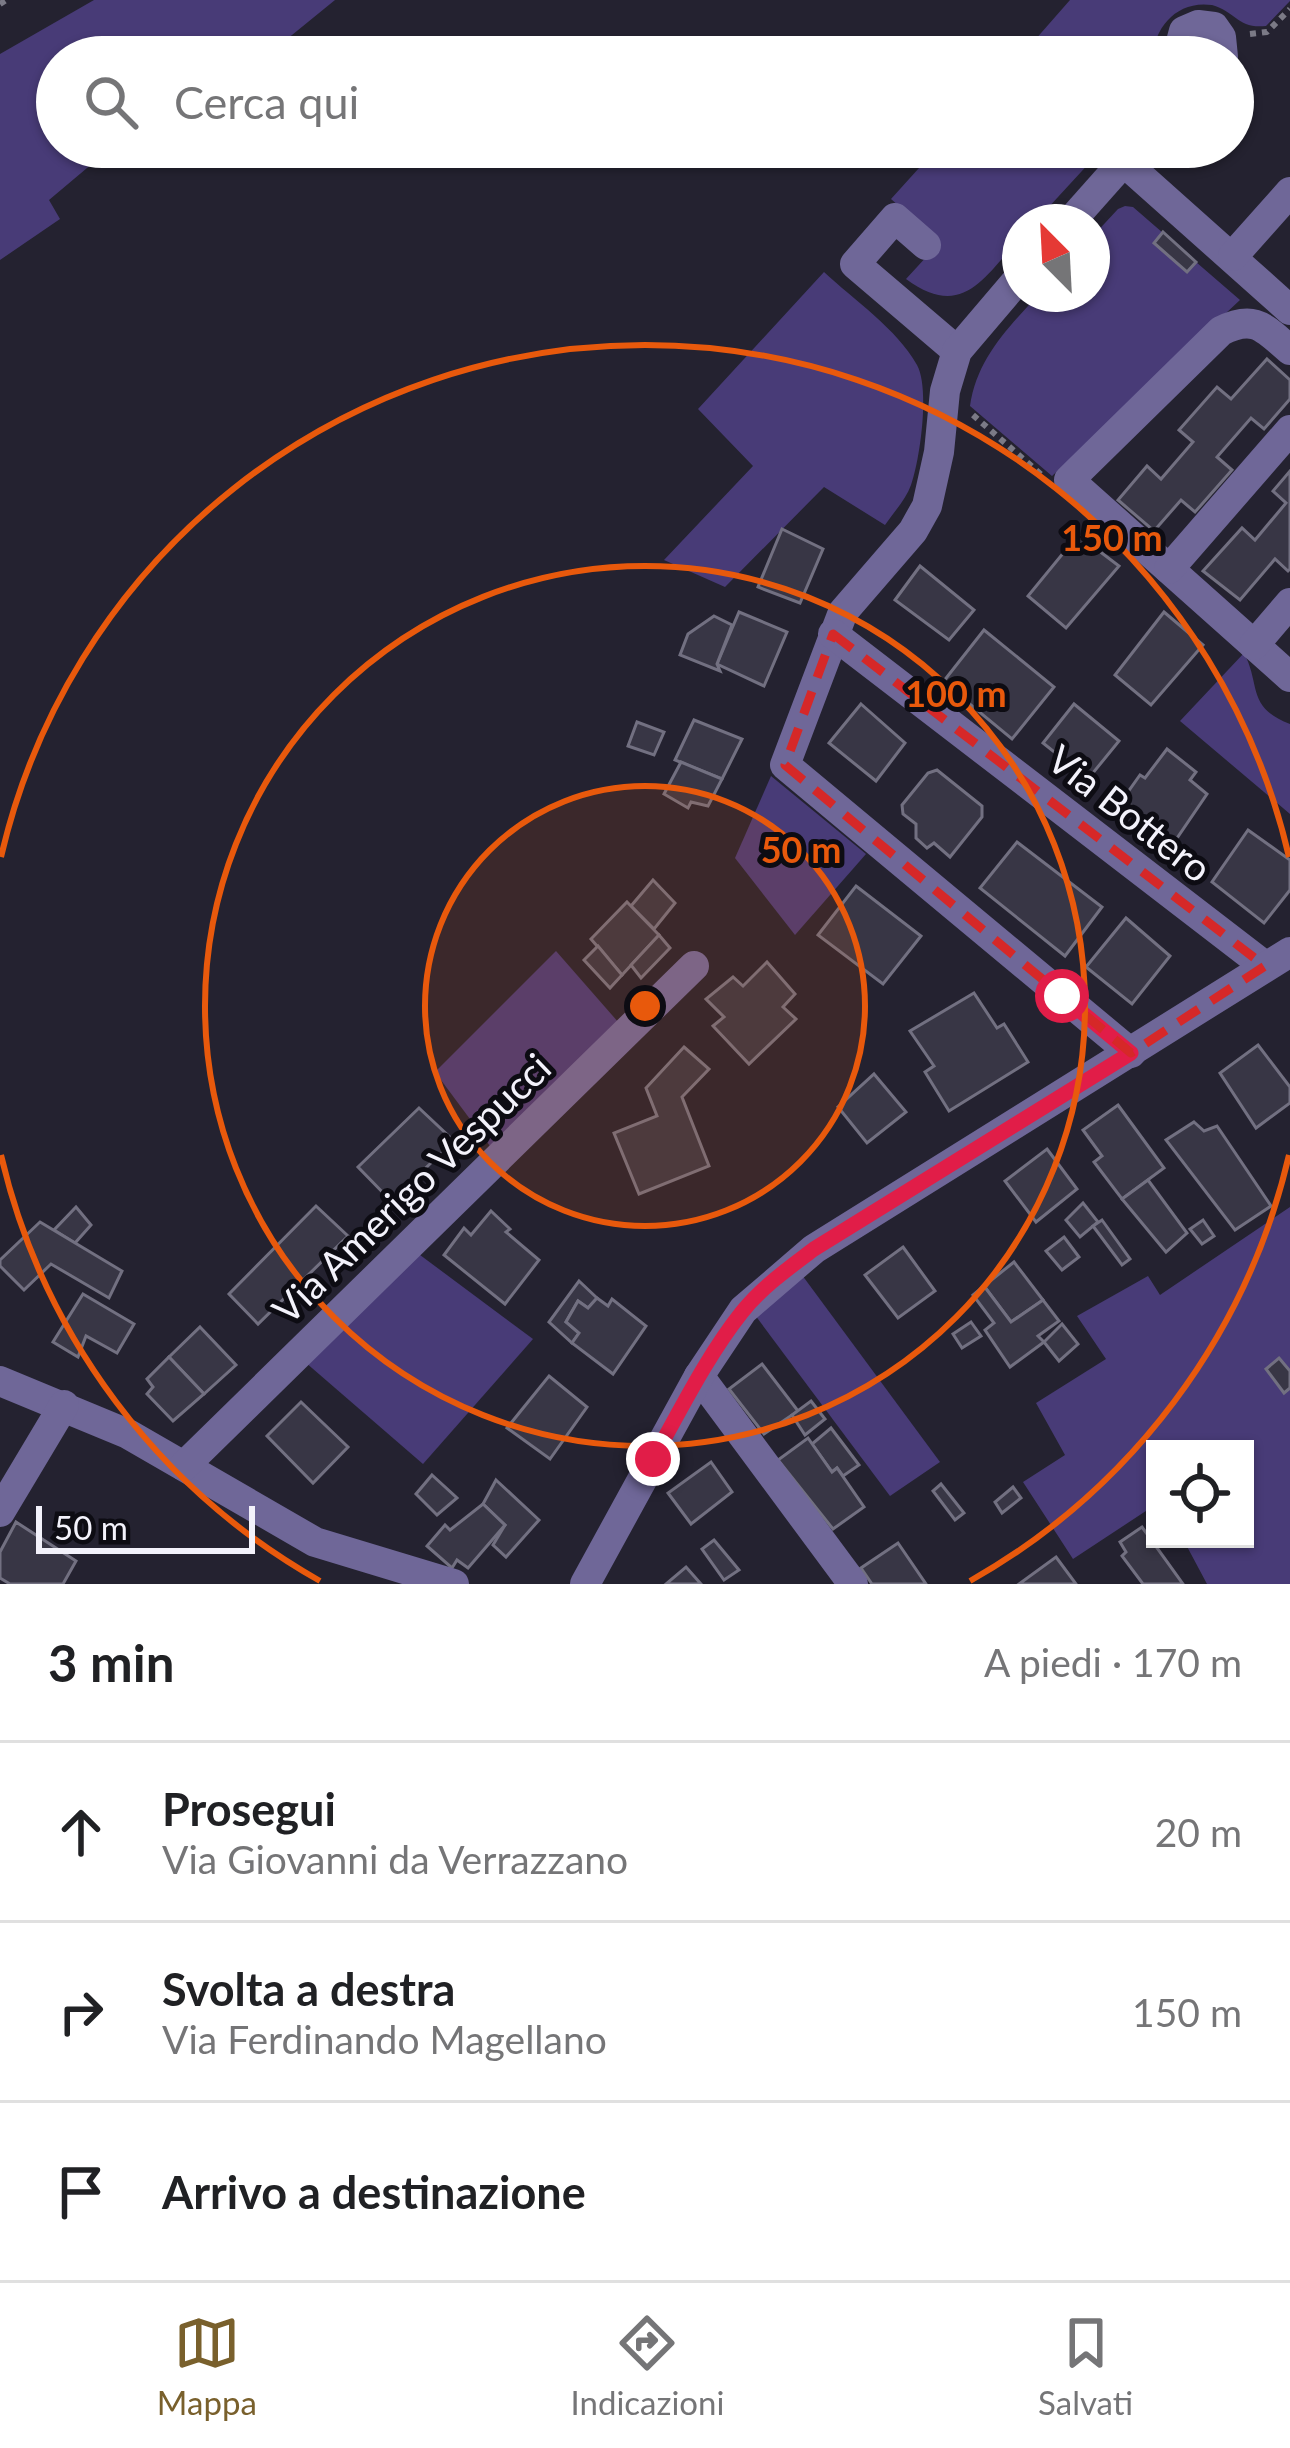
<!DOCTYPE html>
<html lang="it">
<head>
<meta charset="utf-8">
<style>
  :root { --surface:#fff; --page:#f2f2f2; --text:#202124; --muted:#757577; --line:#e0e0e0; --accent:#79602c }
  body { margin:0; font-family:Lato,sans-serif; background:var(--page); color:var(--text) }
  .controls { position:absolute; right:36px; bottom:36px; display:grid; overflow:hidden; border-radius:0px; box-shadow:0 3px 9px #0004 }
  .controls button { width:108px; height:108px; display:grid; place-items:center; padding:0; border:0; border-bottom:3px solid var(--line); background:var(--surface); color:var(--text); font:60px sans-serif }
  .compass { position:absolute; left:1002px; top:204px; width:108px; height:108px; border-radius:50%; background:var(--surface); box-shadow:0 3px 9px #0004; rotate:336deg }
  .scale { position:absolute; left:36px; bottom:30px; width:219px; box-sizing:border-box; padding-left:12px; border:6px solid #f3f2fb; border-top:0; font-size:33px; line-height:42px; white-space:nowrap; color:#f3f2fb; -webkit-text-stroke:9px #0d0c13; paint-order:stroke }
  .stop { position:absolute; width:36px; height:36px; margin:-27px; border:9px solid #e11d48; border-radius:50%; background:#fff }
  .stop.end { background:#e11d48; border-color:#fff; box-shadow:0 3px 12px #0008 }
  .list { margin:0; padding:0; list-style:none }
  h2 { display:flex; justify-content:space-between; align-items:center; height:156px; margin:0; padding:0 48px; font-size:51px }
  h2 small { font-size:39px; font-weight:400; color:var(--muted) }
  .list li { display:grid; grid-template-columns:78px 1fr auto; gap:36px; align-items:center; box-sizing:border-box; height:180px; padding:0 48px; border-top:3px solid var(--line) }
  .list b { display:block; font-size:45px; white-space:nowrap }
  .list p { margin:0; font-size:39px; white-space:nowrap; color:var(--muted) }
  .list em { font-size:39px; font-style:normal; color:var(--muted) }
  .icon { flex:none; width:66px; height:66px; fill:none; stroke:currentColor; stroke-width:2; stroke-linecap:round; stroke-linejoin:round }
  .map { position:relative; flex:none; width:1290px; height:1584px; overflow:hidden }
  .search { position:absolute; background:var(--surface); box-shadow:0 3px 9px #0004; left:36px; right:36px; top:36px; height:132px; display:flex; align-items:center; gap:30px; box-sizing:border-box; padding:0 42px; border-radius:66px; color:var(--muted); font-size:45px }
  .sheet { height:696px; background:var(--surface) }
  nav { display:flex; justify-content:space-around; align-items:center; box-sizing:border-box; height:168px; border-top:3px solid var(--line); background:var(--surface); font-size:33px; color:var(--muted) }
  nav a { display:grid; justify-items:center; gap:6px }
  nav .on { color:var(--accent) }
  .map>svg:first-child { display:block }
  .green { fill:#483b77 }
  .building { fill:#383645; stroke:#727081; stroke-width:3 }
  .lines { fill:none; stroke-linecap:round; stroke-linejoin:round }
  .path { stroke:#7b7a86; stroke-width:6; stroke-dasharray:6 6; stroke-linecap:butt }
  .minor { stroke:#6f6798; stroke-width:30 }
  .route { stroke:#e11d48; stroke-width:15 }
  .marked { fill:none; stroke:#d62828; stroke-width:9; stroke-dasharray:24 15; stroke-linejoin:round }
  .ring { fill:none; stroke:#e8590c; stroke-width:6 }
  .labels { text-anchor:middle; dominant-baseline:central; stroke-width:10; stroke-linejoin:round; paint-order:stroke }
  .street-label { font-size:39px; fill:#f3f2fb; stroke:#0d0c13 }
  .centre { fill:#e8590c; stroke:#0d0c13; stroke-width:6 }
  .ring-label { font-size:36px; text-anchor:middle; font-weight:bold; fill:#e8590c; stroke:#0d0c13; stroke-width:10; stroke-linejoin:round; paint-order:stroke }
</style>
</head>
<body>
<div class="map">
<svg width="1290" height="1584" viewBox="0 0 1290 1584">
  <rect width="100%" height="100%" fill="#242230"/>
  <!-- green -->
  <g class="green">
    <polygon points="94,0 335,0 265,57 57,57 57,147 112,147 49,200 60,219 0,260 0,54"/>
    <path d="M1070,0h220v1l-24,25c-28,3 -30,-14 -54,-21 -35,-5 -57,22 -60,52h-132z"/>
    <path d="M938,147h166l-69,75h-15v16c-37,41 -58,82 -114,41l34,-37 -49,-43z"/>
    <path d="M1125,206l8,1 30,26 -9,10 32,29 10,-10 44,38 -188,176 -82,-70c7,-48 38,-78 69,-112h53v-57l26,-28z"/>
    <path d="M824,272c30,28 73,57 93,93 13,23 3,95 -6,120 -5,14 -17,27 -26,40l-61,-38 -99,100 -61,-27 89,-94 -55,-57z"/>
    <path d="M1244,653c17,32 2,54 46,71v90l-110,-93z"/>
    <polygon points="771,776 866,854 795,935 735,858"/>
    <polygon points="556,951 619,1023 490,1146 435,1072"/>
    <polygon points="1290,1207 1290,1584 1207,1584 1183,1539 1245,1539 1245,1449 1155,1449 1155,1505 1073,1559 1023,1482 1065,1455 1036,1403 1106,1359 1077,1316 1148,1276 1160,1295"/>
    <polygon points="416,1252 533,1339 423,1464 305,1362"/>
    <polygon points="802,1275 940,1462 890,1496 755,1315"/>
  </g>
  <!-- building -->
  <g class="building">
    <polygon points="1163,232 1196,262 1187,272 1154,243"/>
    <polygon points="1267,359 1290,380 1290,399 1264,429 1251,418 1217,457 1232,470 1195,512 1181,500 1154,531 1118,500 1147,466 1161,479 1193,442 1179,430 1217,387 1231,399"/>
    <polygon points="1290,471 1290,569 1288,571 1275,559 1240,600 1203,571 1242,528 1255,540 1286,503 1273,491"/>
    <polygon points="782,529 823,549 800,603 758,587"/>
    <polygon points="1078,535 1119,566 1066,628 1028,596"/>
    <polygon points="920,566 974,610 949,640 895,600"/>
    <polygon points="739,612 787,632 764,686 717,664"/>
    <polygon points="1164,612 1203,645 1151,705 1115,675"/>
    <polygon points="714,616 732,625 717,664 720,671 680,655 688,634"/>
    <polygon points="984,630 1054,687 1012,739 943,682"/>
    <polygon points="861,704 905,743 876,781 829,743"/>
    <polygon points="1074,704 1119,741 1088,779 1043,743"/>
    <polygon points="694,720 742,739 722,779 675,760"/>
    <polygon points="637,722 664,732 654,755 628,746"/>
    <polygon points="1167,749 1196,772 1190,780 1207,794 1175,841 1123,799 1140,775 1145,778"/>
    <polygon points="681,762 722,779 708,806 691,802 688,808 664,794"/>
    <polygon points="937,770 982,806 982,817 950,857 934,843 927,848 916,838 916,824 903,814 902,805 928,773"/>
    <polygon points="1248,830 1290,860 1290,890 1264,923 1212,882"/>
    <polygon points="1017,842 1102,907 1065,956 980,888"/>
    <polygon points="653,880 675,903 654,929 631,906"/>
    <polygon points="856,886 921,936 883,984 818,935"/>
    <polygon points="627,902 659,935 622,975 591,939"/>
    <polygon points="1126,918 1170,956 1132,1004 1086,967"/>
    <polygon points="659,935 670,948 641,978 631,965"/>
    <polygon points="598,946 622,975 610,988 584,960"/>
    <polygon points="767,962 795,994 783,1007 796,1019 749,1064 713,1026 724,1017 706,999 733,977 743,986"/>
    <polygon points="974,993 997,1028 1004,1024 1028,1062 949,1111 925,1072 934,1066 910,1031"/>
    <polygon points="1258,1045 1290,1087 1290,1103 1256,1128 1220,1073"/>
    <polygon points="684,1047 709,1069 682,1097 709,1166 639,1194 614,1133 657,1116 646,1088"/>
    <polygon points="874,1074 906,1112 867,1143 838,1107"/>
    <polygon points="1118,1105 1164,1168 1122,1199 1094,1162 1102,1156 1083,1130"/>
    <polygon points="419,1108 454,1141 391,1201 358,1167"/>
    <polygon points="1194,1122 1204,1131 1217,1126 1271,1206 1235,1230 1166,1140"/>
    <polygon points="1047,1149 1077,1189 1036,1222 1005,1181"/>
    <polygon points="1148,1180 1187,1233 1166,1252 1122,1199"/>
    <polygon points="1083,1203 1098,1222 1080,1237 1066,1220"/>
    <polygon points="316,1206 348,1236 258,1324 229,1294"/>
    <polygon points="76,1207 91,1225 75,1243 54,1230"/>
    <polygon points="491,1211 510,1229 506,1232 539,1260 505,1304 444,1255 464,1228 471,1235"/>
    <polygon points="1102,1220 1130,1259 1122,1265 1093,1226"/>
    <polygon points="1203,1220 1214,1236 1202,1244 1190,1229"/>
    <polygon points="40,1222 122,1271 109,1298 51,1264 24,1290 0,1266 0,1260"/>
    <polygon points="1064,1237 1079,1257 1062,1270 1046,1251"/>
    <polygon points="903,1247 935,1291 898,1318 865,1275"/>
    <polygon points="1014,1262 1043,1300 1011,1322 984,1286"/>
    <polygon points="579,1281 597,1298 588,1308 578,1301 566,1322 579,1333 572,1343 549,1322"/>
    <polygon points="984,1286 1011,1322 1043,1300 1059,1321 1038,1336 1044,1342 1010,1367 985,1330 994,1323 973,1295"/>
    <polygon points="83,1294 134,1324 117,1353 86,1336 78,1357 53,1342"/>
    <polygon points="597,1298 608,1306 612,1299 646,1326 613,1374 572,1343 579,1333 566,1322 578,1301 588,1308"/>
    <polygon points="971,1322 981,1336 962,1348 953,1334"/>
    <polygon points="1062,1324 1078,1344 1059,1361 1044,1342"/>
    <polygon points="200,1327 236,1365 204,1394 169,1357"/>
    <polygon points="169,1357 204,1394 173,1421 147,1394 153,1387 147,1379"/>
    <polygon points="1279,1358 1290,1371 1290,1388 1284,1393 1266,1369"/>
    <polygon points="762,1364 798,1411 764,1434 729,1389"/>
    <polygon points="549,1376 587,1407 550,1459 507,1428"/>
    <polygon points="811,1401 825,1419 805,1435 792,1415"/>
    <polygon points="301,1402 348,1447 313,1483 267,1436"/>
    <polygon points="831,1428 859,1465 843,1476 837,1468 832,1472 812,1444"/>
    <polygon points="808,1438 832,1472 837,1468 864,1507 833,1529 778,1460"/>
    <polygon points="711,1462 732,1492 691,1524 668,1493"/>
    <polygon points="432,1475 457,1498 437,1515 416,1494"/>
    <polygon points="496,1480 539,1520 506,1557 493,1545 505,1525 483,1504"/>
    <polygon points="941,1484 964,1513 955,1520 933,1491"/>
    <polygon points="1013,1487 1021,1498 1002,1513 995,1502"/>
    <polygon points="483,1504 505,1525 468,1568 457,1560 452,1568 427,1546 445,1525 450,1530"/>
    <polygon points="16,1522 76,1561 63,1584 10,1584 0,1578 0,1552"/>
    <polygon points="1142,1527 1183,1584 1143,1584 1122,1556 1126,1552 1120,1542"/>
    <polygon points="714,1540 739,1570 724,1580 702,1549"/>
    <polygon points="898,1543 926,1584 872,1584 861,1568"/>
    <polygon points="1056,1557 1076,1584 1019,1584"/>
    <polygon points="686,1567 701,1584 666,1584"/>
  </g>
  <g class="lines">
    <!-- path -->
    <g class="path">
      <polyline points="0,4 6,0"/>
      <polyline points="1250,34 1267,32 1290,9"/>
      <polyline points="973,415 1044,477"/>
    </g>
    <!-- minor -->
    <g class="minor">
      <polyline points="1177,57 1184,31 1198,25 1214,27 1221,37 1223,57"/>
      <polyline points="1124,162 1290,310"/>
      <polyline points="1070,222 1134,150"/>
      <polyline points="926,245 895,218 855,264 957,351"/>
      <polyline points="1233,256 1290,192"/>
      <polyline points="1020,277 957,351 945,391 939,452 927,506 913,531 843,612 785,765 1131,1053"/>
      <path d="M1290,350c-26,-22 -35,-36 -69,-19l-152,149 221,197"/>
      <polyline points="1169,569 1290,430"/>
      <polyline points="833,634 1265,966"/>
      <polyline points="1254,645 1290,603"/>
      <polyline points="699,1376 853,1584"/>
      <polyline points="0,1381 128,1434 315,1542 454,1584"/>
      <polyline points="184,1466 694,966"/>
      <polyline points="0,1512 64,1405"/>
      <polyline points="585,1584 699,1376 743,1310 814,1249 1290,952"/>
    </g>
  </g>
  <g class="lines">
    <!-- route -->
    <path class="route" d="M653,1459c28,-50 54,-103 89,-147 20,-25 47,-44 72,-63l317,-196 -69,-57"/>
  </g>
  <!-- marked area -->
  <path class="marked" d="M833,634l432,332 -134,87 -346,-288z"/>
  <!-- distance rings -->
  <circle cx="645" cy="1006" r="220" fill="#e8590c" fill-opacity=".12"/>
  <g class="ring">
    <circle cx="645" cy="1006" r="220"/>
    <circle cx="645" cy="1006" r="440"/>
    <path d="M1289 1155A661 661 0 0 1 970 1581M320 1581A661 661 0 0 1 1 1155M1 857A661 661 0 0 1 1289 857"/>
  </g>
  <g class="labels">
    <!-- street labels -->
    <g class="street-label">
      <text transform="translate(1130 813) rotate(38)">Via Bottero</text>
      <text transform="translate(411 1188) rotate(-44)">Via Amerigo Vespucci</text>
    </g>
  </g>
  <circle cx="645" cy="1006" r="18" class="centre"/>
  <g class="ring-label">
    <text x="1112" y="551">150 m</text>
    <text x="956" y="707">100 m</text>
    <text x="801" y="863">50 m</text>
  </g>
</svg>
<div class="controls">
<button><svg class="icon" aria-label="locate" viewBox="0 0 24 24"><circle cx="12" cy="12" r="6"/><path d="M12 2v4M12 18v4M2 12h4M18 12h4"/></svg></button>
</div>
<svg class="compass" viewBox="-18 -18 36 36"><path d="M0-13l5 13h-10z" fill="#e53935"/><path d="M0 13l5-13h-10z" fill="#757577"/></svg>
<div class="scale">50 m</div>
<div class="stop" style="left:1062px;top:996px"></div>
<div class="stop end" style="left:653px;top:1459px"></div>
<div class="search"><svg class="icon" aria-label="search" viewBox="0 0 24 24"><circle cx="10" cy="10" r="6"/><path d="M15 15l6 6"/></svg>Cerca qui</div>
</div>
<section class="sheet">
<h2>3 min<small>A piedi · 170 m</small></h2>
<ul class="list">
<li><svg class="icon" aria-label="ahead" viewBox="0 0 24 24"><path d="M12 20V5M6 11l6-6 6 6"/></svg><div><b>Prosegui</b><p>Via Giovanni da Verrazzano</p></div><em>20 m</em></li>
<li><svg class="icon" aria-label="right" viewBox="0 0 24 24"><path d="M7 20v-9h11M14 6l5 5-5 5"/></svg><div><b>Svolta a destra</b><p>Via Ferdinando Magellano</p></div><em>150 m</em></li>
<li><svg class="icon" aria-label="arrive" viewBox="0 0 24 24"><path d="M6 21V4h12l-3 4 3 4H6"/></svg><div><b>Arrivo a destinazione</b></div></li>
</ul>
</section>
<nav>
<a class="on"><svg class="icon" aria-label="map" viewBox="0 0 24 24"><path d="M3 6l6-2 6 2 6-2v14l-6 2-6-2-6 2zM9 4v14M15 6v14"/></svg>Mappa</a>
<a><svg class="icon" aria-label="directions" viewBox="0 0 24 24"><path d="M12 3l9 9-9 9-9-9zM9 14v-3h6M13 9l2 2-2 2"/></svg>Indicazioni</a>
<a><svg class="icon" aria-label="saved" viewBox="0 0 24 24"><path d="M7 4h10v16l-5-4-5 4z"/></svg>Salvati</a>
</nav>
</body>
</html>
